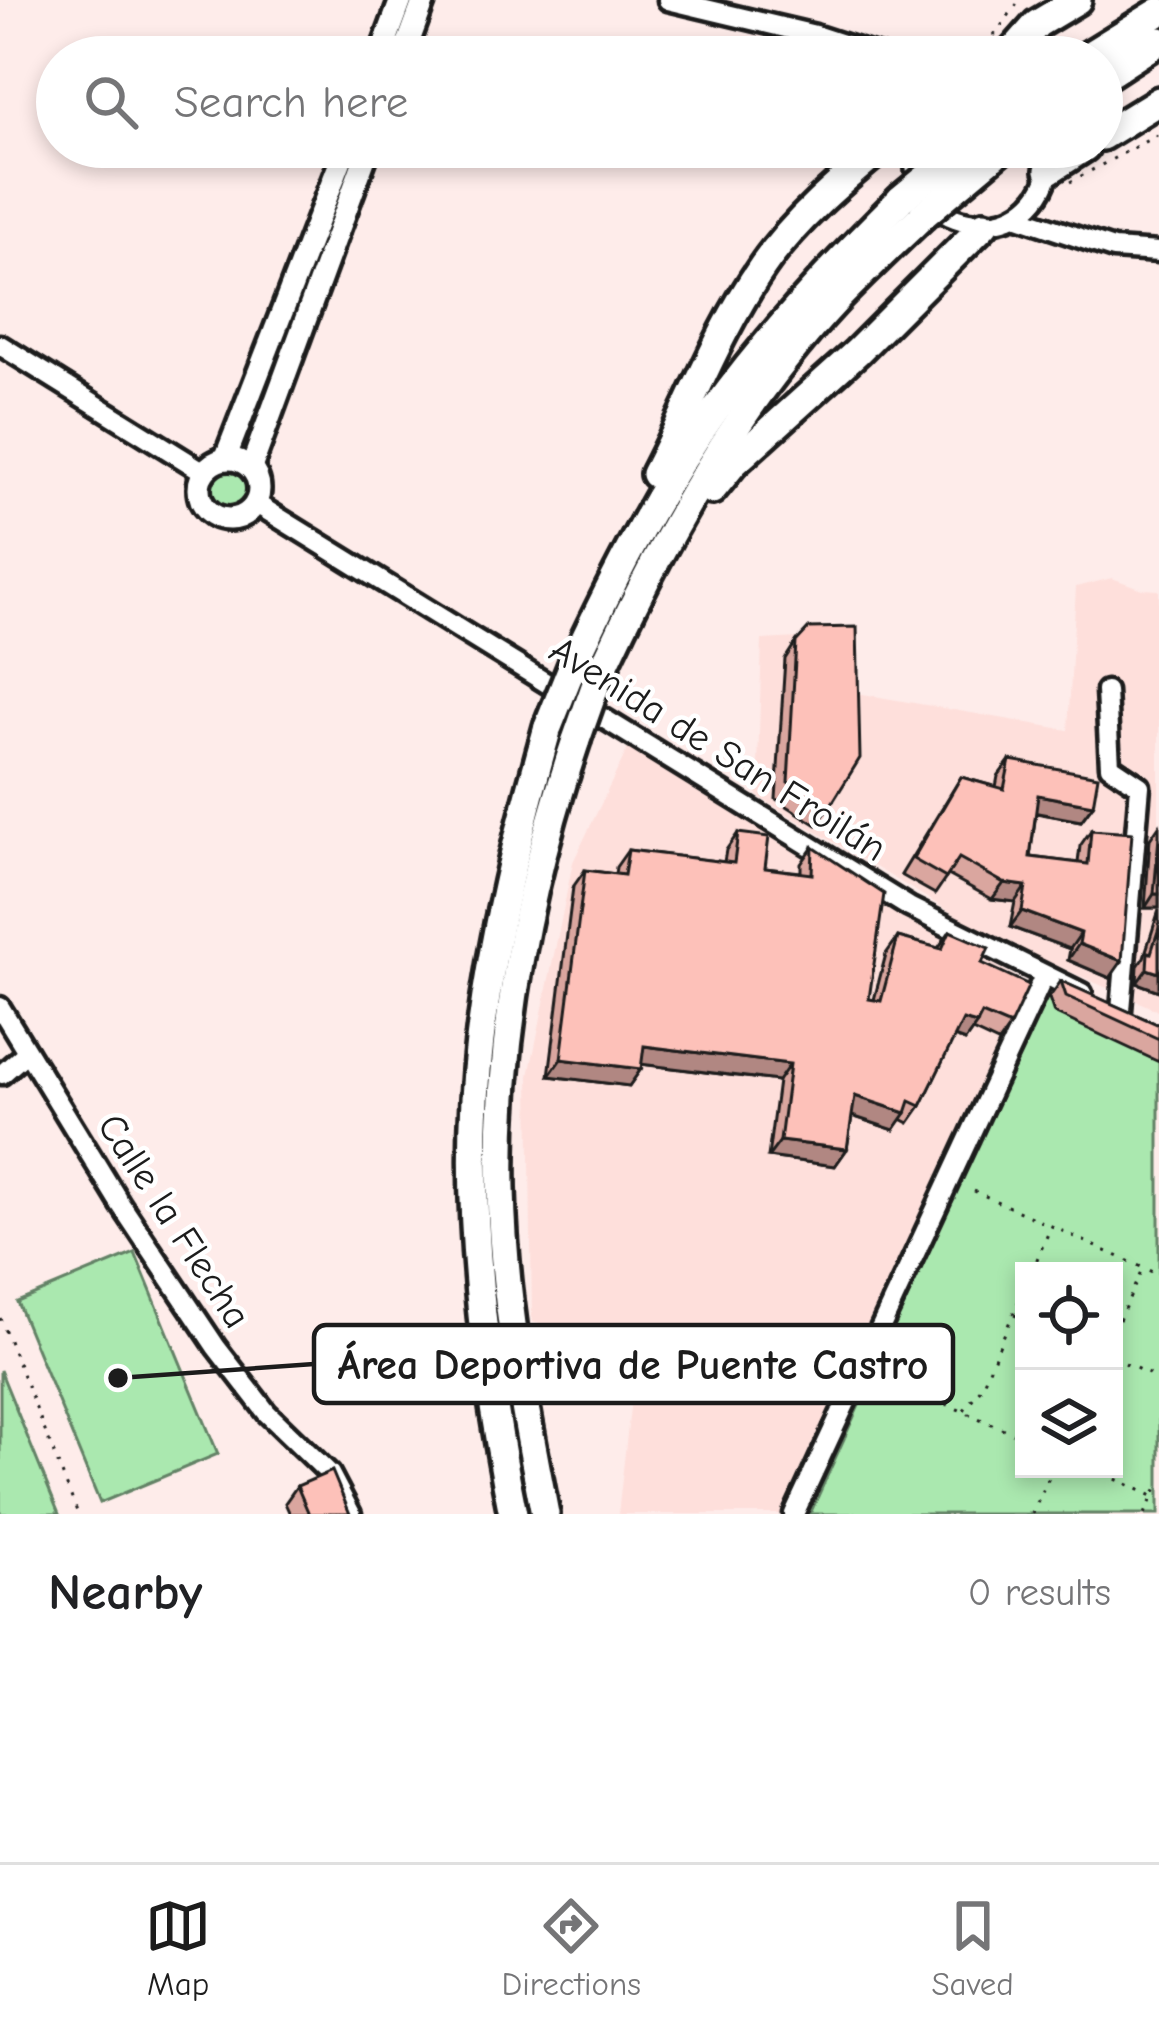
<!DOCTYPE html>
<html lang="en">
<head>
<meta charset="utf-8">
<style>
  :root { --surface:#fff; --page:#f6f6f6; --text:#202124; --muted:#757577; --line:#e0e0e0; --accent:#1c1c1c }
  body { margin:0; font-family:"Comic Neue",sans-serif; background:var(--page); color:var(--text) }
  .controls { position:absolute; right:36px; bottom:36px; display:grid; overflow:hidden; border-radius:0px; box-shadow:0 6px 18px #0003 }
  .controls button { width:108px; height:108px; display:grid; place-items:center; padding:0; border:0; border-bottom:3px solid var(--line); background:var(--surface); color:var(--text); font:60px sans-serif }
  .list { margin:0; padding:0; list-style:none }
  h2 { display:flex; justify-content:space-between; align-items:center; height:156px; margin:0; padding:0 48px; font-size:51px }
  h2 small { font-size:39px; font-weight:400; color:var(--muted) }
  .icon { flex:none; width:66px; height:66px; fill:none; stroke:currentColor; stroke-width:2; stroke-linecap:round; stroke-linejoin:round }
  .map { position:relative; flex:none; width:1159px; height:1514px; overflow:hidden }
  .search { position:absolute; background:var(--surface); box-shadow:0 6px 18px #0003; left:36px; right:36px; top:36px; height:132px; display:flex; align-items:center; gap:30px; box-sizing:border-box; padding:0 42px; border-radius:66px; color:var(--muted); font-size:45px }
  .sheet { height:348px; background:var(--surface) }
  nav { display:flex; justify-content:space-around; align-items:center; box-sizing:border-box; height:168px; border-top:3px solid var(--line); background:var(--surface); font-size:33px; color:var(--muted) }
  nav a { display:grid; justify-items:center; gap:6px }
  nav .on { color:var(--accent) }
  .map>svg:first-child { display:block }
  .built { fill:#fedfdb }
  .green { fill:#aae8af; stroke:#638266; stroke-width:3; fill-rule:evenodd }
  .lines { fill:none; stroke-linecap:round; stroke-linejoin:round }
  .minor-casing { stroke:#1c1c1c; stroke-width:27 }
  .major-casing { stroke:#1c1c1c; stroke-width:30 }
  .highway-casing { stroke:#1c1c1c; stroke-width:36 }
  .path { stroke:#1c1c1c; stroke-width:3; stroke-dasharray:3 9; stroke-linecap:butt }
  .minor { stroke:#fff; stroke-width:18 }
  .major { stroke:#fff; stroke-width:21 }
  .highway { stroke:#fff; stroke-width:27 }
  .highway-bridge-casing { stroke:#1c1c1c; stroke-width:36; stroke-linecap:butt }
  .highway-bridge { stroke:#fff; stroke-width:27 }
  .wall { fill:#daa69f; stroke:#1c1c1c; stroke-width:3 }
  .shaded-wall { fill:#b18782; stroke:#1c1c1c; stroke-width:3 }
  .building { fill:#fdc1b9; stroke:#1c1c1c; stroke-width:3 }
  .labels { text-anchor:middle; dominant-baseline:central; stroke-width:9; stroke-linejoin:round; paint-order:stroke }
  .street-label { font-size:39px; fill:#1c1c1c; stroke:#fff }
  .leader { fill:none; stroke:#1c1c1c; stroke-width:4.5 }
  .callout-dot { fill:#1c1c1c; stroke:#fff; stroke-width:4.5 }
  .callout { fill:#fff; stroke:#1c1c1c; stroke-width:4.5 }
  .callout-label { font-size:42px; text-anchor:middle; font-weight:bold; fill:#1c1c1c }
</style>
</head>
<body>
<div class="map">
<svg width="1159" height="1514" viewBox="0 0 1159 1514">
  <rect width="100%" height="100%" fill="#feecea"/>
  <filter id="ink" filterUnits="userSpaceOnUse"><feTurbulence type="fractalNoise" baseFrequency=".00833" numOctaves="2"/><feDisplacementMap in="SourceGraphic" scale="24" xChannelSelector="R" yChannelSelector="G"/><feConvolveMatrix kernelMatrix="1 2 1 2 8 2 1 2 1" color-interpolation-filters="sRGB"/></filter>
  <g filter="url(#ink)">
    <!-- built -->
    <g class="built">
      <polygon points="1112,578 1142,589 1159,590 1159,1011 992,937 757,796 762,640 854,635 857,693 1068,730 1076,587"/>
      <polygon points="628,748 1038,990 791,1514 618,1514 637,1346 532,1322 529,1076 573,862"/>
    </g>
    <!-- green -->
    <g class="green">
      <circle cx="229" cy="489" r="22"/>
      <path d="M1044,996l115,52v466h-349zM1024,1271h90v198h-90z"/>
      <polygon points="135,1253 218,1454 100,1503 17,1302"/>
      <polygon points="0,1370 59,1514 0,1514"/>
    </g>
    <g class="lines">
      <!-- minor casing -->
      <g class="minor-casing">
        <g id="minor">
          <polyline points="668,0 815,35 882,57"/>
          <path d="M915,147c-9,102 143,101 135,0"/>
          <polyline points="1015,216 1113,249 1159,252"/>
          <polyline points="0,345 204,472"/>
          <polyline points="255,503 909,907 1082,993"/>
          <polyline points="1106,691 1110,766 1140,786 1121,1010"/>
          <polyline points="0,1007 121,1205 216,1347 267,1413 330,1474 351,1514"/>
          <polyline points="2,1074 27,1052"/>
          <polyline points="794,1514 1044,976"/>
        </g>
      </g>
      <!-- major casing -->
      <g class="major-casing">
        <g id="major">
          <polyline points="380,57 401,0"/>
          <polyline points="403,57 424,0"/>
          <polyline points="225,459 346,147"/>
          <circle cx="229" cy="489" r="30"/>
          <polyline points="251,468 369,147"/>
        </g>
      </g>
      <!-- highway casing -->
      <g class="highway-casing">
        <g id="highway">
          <polyline points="1008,57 1037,24 1077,0"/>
          <polyline points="1086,57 1159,12"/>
          <polyline points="1102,78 1159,41"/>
          <polyline points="1102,136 1159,101"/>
          <polyline points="1049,170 1085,147"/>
          <path d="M655,474c36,-69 63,-143 108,-208 32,-46 76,-83 119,-119"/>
          <polyline points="712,490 734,463 857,352 984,225"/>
          <path d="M574,662c40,-85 84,-172 139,-249 56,-78 120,-147 188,-214"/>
          <path d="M597,681c62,-136 136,-271 239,-381 28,-29 57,-56 86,-84"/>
          <path d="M513,1514c-30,-150 -51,-321 -33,-474 13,-107 39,-210 68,-313"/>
          <path d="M545,1514c-21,-108 -42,-216 -44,-326 -3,-151 27,-305 75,-448"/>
        </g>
      </g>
      <!-- path -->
      <g class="path">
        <polyline points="984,57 986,47 1020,0"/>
        <polyline points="1070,182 1159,134"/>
        <polyline points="974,1191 1159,1275"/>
        <polyline points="1032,1271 1050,1229"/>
        <polyline points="1014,1315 1024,1319"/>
        <polyline points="0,1318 78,1514"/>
        <polyline points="1114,1331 1143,1268"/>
        <polyline points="1114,1358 1159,1379"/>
        <polyline points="891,1380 1024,1438"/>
        <polyline points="964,1410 981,1388 1024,1289"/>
        <polyline points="1094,1469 1159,1499"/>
        <polyline points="1032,1514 1053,1469"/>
        <polyline points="1145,1514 1159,1483"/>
      </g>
      <!-- minor -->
      <use href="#minor" class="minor"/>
      <!-- major -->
      <use href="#major" class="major"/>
      <!-- highway -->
      <use href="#highway" class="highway"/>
      <!-- highway-bridge casing -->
      <g class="highway-bridge-casing">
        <g id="highway-bridge">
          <polyline points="901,199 964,147"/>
          <polyline points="922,216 1004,147"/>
          <polyline points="548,727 574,662"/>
          <polyline points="576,740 597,681"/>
        </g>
      </g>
      <!-- highway-bridge -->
      <use href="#highway-bridge" class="highway-bridge"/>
    </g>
    <!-- wall -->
    <g class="wall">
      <polygon points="796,642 829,808 817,825 776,799 785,659"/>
      <polygon points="1010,760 1093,805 1081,821 1036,813 1030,857 1078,863 1080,846 1091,830 1110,978 1068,960 1070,949 1010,927 1015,902 992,899 948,875 935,894 901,875 961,777 996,787 998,776"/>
      <polygon points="1159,826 1159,908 1145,908 1150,839"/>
      <polygon points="738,833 765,868 801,872 801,864 813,847 869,999 874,1000 886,954 898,937 938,948 950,931 982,963 1010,1026 998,1043 972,1031 965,1041 954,1037 921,1106 909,1123 901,1119 894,1130 852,1116 847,1149 835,1166 768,1157 778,1081 642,1064 641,1069 629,1086 549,1076 573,887 585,870 615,874 616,867 628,850 724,862 726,850"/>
      <polygon points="1159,910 1159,991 1137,983 1138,966 1144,957"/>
      <polygon points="1061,981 1159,1025 1159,1062 1054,1013 1049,998"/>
      <polygon points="297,1486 350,1514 290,1514 285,1503"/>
    </g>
    <!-- shaded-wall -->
    <g class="shaded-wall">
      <polygon points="1038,795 1093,805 1081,821 1027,811"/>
      <polygon points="1004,883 1026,886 1015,902 992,899"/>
      <polygon points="1154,894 1159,894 1159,908 1145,908"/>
      <polygon points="1022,911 1081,933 1070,949 1010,927"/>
      <polygon points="1079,944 1122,961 1110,978 1068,960"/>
      <polygon points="1147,969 1159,973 1159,991 1137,983"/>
      <polygon points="963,1020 977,1024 965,1041 951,1036"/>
      <polygon points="644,1046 790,1064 778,1081 632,1063"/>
      <polygon points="561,1059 641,1069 629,1086 549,1076"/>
      <polygon points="855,1096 906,1113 894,1130 843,1113"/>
      <polygon points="780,1141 847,1149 835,1166 768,1157"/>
    </g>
    <!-- building -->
    <g class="building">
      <polygon points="857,627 860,758 829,808 788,782 796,642 809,628"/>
      <polygon points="1010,760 1098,776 1093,805 1038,795 1030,857 1088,864 1091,830 1132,833 1122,961 1079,944 1081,933 1022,911 1026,886 1004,883 959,858 946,878 913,859 961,777 1004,789"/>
      <polygon points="738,833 769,837 765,868 812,874 813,847 884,894 869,999 881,1001 898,937 942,949 950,931 989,948 982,963 1029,985 1010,1026 982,1014 977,1024 963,1020 921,1106 910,1101 906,1113 855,1096 847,1149 780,1141 790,1064 644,1046 641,1069 561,1059 585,870 624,875 628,850 734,863"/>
      <polygon points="1159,837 1159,894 1154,894"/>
      <polygon points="1159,928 1159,973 1147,969 1148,952 1151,953"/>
      <polygon points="1061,981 1159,1025 1159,1039 1066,996"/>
      <polygon points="332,1471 350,1514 309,1514 297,1486"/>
    </g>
  </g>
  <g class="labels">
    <!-- street labels -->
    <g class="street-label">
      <text transform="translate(718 749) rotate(32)">Avenida de San Froilán</text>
      <text transform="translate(174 1221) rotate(57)">Calle la Flecha</text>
    </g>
  </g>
  <!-- callouts -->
  <path class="leader" d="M118 1378L314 1364"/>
  <circle class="callout-dot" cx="118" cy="1378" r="12"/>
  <rect class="callout" x="314" y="1325" width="639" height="78" rx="12"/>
  <g class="callout-label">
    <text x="633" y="1379">Área Deportiva de Puente Castro</text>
  </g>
</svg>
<div class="controls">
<button><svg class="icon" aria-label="locate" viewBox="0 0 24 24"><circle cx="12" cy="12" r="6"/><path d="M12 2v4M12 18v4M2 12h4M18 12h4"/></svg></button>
<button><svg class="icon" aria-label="layers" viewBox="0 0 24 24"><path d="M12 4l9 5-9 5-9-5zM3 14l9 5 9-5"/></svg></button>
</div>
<div class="search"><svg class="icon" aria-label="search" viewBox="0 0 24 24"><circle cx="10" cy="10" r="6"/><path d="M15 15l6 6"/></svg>Search here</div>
</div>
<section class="sheet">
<h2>Nearby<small>0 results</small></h2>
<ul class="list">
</ul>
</section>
<nav>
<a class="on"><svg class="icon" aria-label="map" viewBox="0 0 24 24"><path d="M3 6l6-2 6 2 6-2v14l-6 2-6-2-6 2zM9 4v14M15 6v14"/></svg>Map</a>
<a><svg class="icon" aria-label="directions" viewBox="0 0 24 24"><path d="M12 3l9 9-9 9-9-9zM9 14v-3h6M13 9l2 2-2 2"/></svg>Directions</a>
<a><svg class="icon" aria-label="saved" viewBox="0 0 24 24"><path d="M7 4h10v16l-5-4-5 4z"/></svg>Saved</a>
</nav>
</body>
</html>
